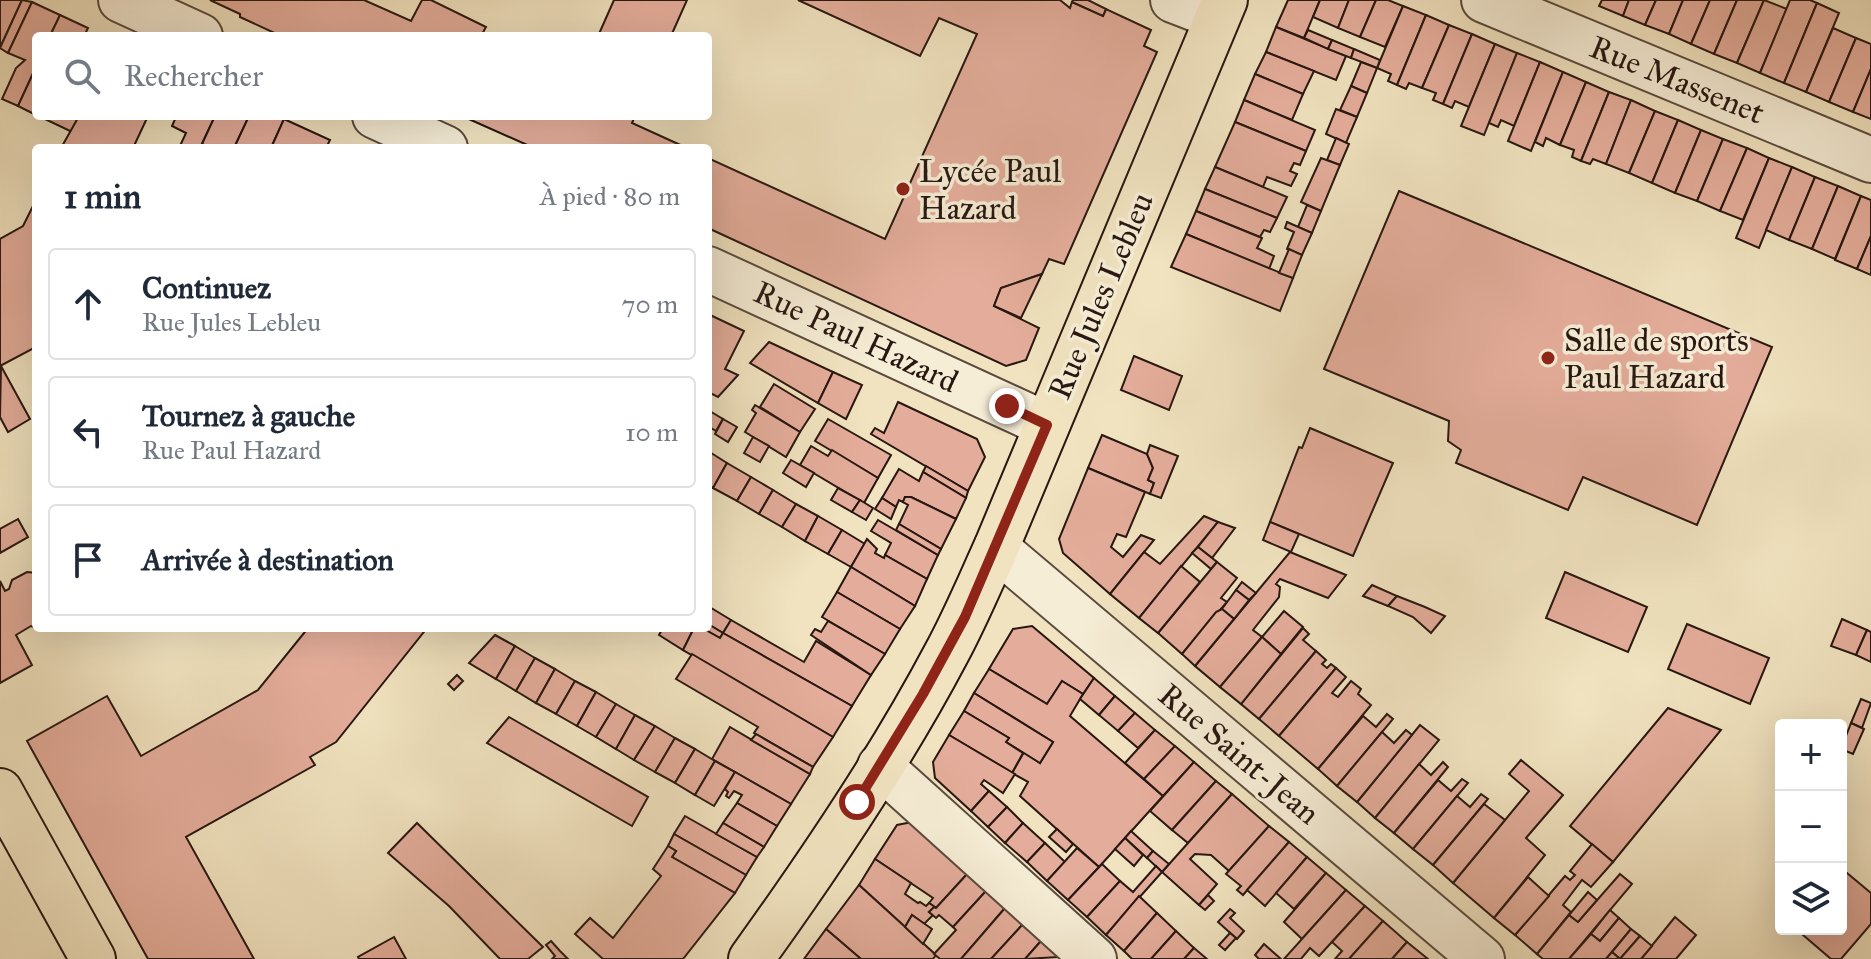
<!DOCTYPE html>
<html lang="fr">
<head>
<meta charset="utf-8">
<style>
  :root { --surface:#fff; --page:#f2f2f3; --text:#1f2937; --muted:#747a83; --line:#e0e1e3 }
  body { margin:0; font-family:"IM FELL Great Primer",serif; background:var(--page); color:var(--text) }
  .controls { position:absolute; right:24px; bottom:24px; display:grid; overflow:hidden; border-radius:8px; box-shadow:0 8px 32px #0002 }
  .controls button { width:72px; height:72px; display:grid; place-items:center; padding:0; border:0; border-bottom:2px solid var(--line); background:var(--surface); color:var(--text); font:40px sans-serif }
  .stop { position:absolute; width:24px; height:24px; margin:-18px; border:6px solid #8f2418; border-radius:50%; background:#fff }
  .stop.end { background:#8f2418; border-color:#fff; box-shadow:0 2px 8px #0008 }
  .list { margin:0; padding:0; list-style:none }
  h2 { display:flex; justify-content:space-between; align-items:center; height:104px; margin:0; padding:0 32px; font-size:34px }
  h2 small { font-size:26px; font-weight:400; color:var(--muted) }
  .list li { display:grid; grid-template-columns:52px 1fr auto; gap:24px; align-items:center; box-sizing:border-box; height:112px; margin:0 16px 16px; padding:0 16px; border:2px solid var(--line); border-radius:8px }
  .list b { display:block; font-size:30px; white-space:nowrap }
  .list p { margin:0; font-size:26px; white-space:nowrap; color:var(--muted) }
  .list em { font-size:26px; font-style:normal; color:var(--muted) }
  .icon { flex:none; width:44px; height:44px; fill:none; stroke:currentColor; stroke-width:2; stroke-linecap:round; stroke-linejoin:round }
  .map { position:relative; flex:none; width:1871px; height:959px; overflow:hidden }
  .search { position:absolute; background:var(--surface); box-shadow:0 8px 32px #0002; left:32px; top:32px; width:680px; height:88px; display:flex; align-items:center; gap:20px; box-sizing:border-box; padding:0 28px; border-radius:8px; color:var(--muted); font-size:30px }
  .panel { position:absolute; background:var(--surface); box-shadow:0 8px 32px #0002; left:32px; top:144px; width:680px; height:488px; border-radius:8px }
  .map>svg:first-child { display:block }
  .building { fill:#e4ad9b; stroke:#281711; stroke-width:2 }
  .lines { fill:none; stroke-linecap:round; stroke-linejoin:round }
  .minor-casing { stroke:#5a4a3d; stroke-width:48 }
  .major-casing { stroke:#281711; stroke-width:48 }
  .minor { stroke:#f6edd6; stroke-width:44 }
  .major { stroke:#f1e3c0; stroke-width:44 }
  .route { stroke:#8f2418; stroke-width:10 }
  .poi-dot { fill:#8f2418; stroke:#f6edd6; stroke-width:3 }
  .labels { text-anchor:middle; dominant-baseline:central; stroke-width:7; stroke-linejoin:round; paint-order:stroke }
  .street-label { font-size:32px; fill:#281711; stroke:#f6edd6 }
  .poi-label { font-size:32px; fill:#281711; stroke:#f6edd6; text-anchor:start }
</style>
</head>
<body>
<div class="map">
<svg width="1871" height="959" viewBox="0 0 1871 959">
  <rect width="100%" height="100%" fill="#f1e3c0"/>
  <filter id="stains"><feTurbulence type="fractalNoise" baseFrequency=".0025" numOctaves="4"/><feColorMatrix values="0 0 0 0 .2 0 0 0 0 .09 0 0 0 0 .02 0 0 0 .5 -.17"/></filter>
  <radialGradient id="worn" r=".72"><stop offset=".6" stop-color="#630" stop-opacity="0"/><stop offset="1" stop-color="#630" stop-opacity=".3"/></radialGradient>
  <!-- building -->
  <g class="building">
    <polygon points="0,0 22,0 0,48"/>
    <polygon points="22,0 32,2 8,53 0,48"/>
    <polygon points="210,0 364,0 411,21 422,0 431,0 486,27 481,36 281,36 240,17 240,14"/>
    <polygon points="614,0 687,0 671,36 598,36"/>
    <polygon points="798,0 1060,0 1070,8 1072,2 1103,16 1106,9 1151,30 1144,46 1157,52 1064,264 1049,259 1042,274 1001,288 994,306 1039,328 1026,360 1006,366 708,228 708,158 885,239 977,34 939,18 920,56"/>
    <polygon points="1073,0 1088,0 1106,9 1103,16 1072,2"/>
    <polygon points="1288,0 1320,0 1304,38 1276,27"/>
    <polygon points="1320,0 1349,0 1338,28 1313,17"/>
    <polygon points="1349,0 1376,0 1360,37 1338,28"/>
    <polygon points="1376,0 1388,0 1403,6 1385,47 1360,37"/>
    <polygon points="1602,0 1629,0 1623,16 1599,6"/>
    <polygon points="1629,0 1656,0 1645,25 1623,16"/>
    <polygon points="1656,0 1683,0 1669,34 1645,25"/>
    <polygon points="1683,0 1710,0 1691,44 1669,34"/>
    <polygon points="1710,0 1737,0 1714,54 1691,44"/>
    <polygon points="1737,0 1764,0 1737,63 1714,54"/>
    <polygon points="1764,0 1787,9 1760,73 1737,63"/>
    <polygon points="1790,0 1810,0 1817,3 1784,83 1760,73"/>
    <polygon points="32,2 60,15 50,36 36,36 36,67 18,106 2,99 16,68 25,60 8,53"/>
    <polygon points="1817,3 1839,13 1806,92 1784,83"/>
    <polygon points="1403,6 1426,15 1397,85 1388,81 1391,74 1377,68"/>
    <polygon points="60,15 88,28 84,36 50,36"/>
    <polygon points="1426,15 1449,25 1422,88 1409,83 1406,89 1397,85"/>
    <polygon points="1449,25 1472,34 1443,104 1433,100 1436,93 1422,88"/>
    <polygon points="1276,27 1346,56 1336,80 1266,52"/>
    <polygon points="1833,28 1856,38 1829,102 1806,92"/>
    <polygon points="1308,30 1332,40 1328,49 1304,38"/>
    <polygon points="1472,34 1495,44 1469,107 1455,101 1452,108 1443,104"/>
    <polygon points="1856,38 1871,44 1871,69 1853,112 1829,102"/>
    <polygon points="1332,40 1354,49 1351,58 1328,49"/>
    <polygon points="1495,44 1517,53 1484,135 1461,126"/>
    <polygon points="1354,49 1380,60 1377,68 1351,58"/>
    <polygon points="1266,52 1314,71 1303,94 1255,74"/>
    <polygon points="1517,53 1540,62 1514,126 1501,120 1498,127 1489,123"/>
    <polygon points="1361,62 1377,68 1367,93 1351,86"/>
    <polygon points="1540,62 1563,72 1531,151 1508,141"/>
    <polygon points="36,67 36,109 34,114 18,106"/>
    <polygon points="1871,69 1871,119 1853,112"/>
    <polygon points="1563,72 1586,82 1560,145 1546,138 1543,146 1535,142"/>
    <polygon points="1255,74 1303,94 1292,120 1244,100"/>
    <polygon points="1586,82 1609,92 1581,161 1572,157 1574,150 1560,145"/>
    <polygon points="1351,86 1367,93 1357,117 1340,110"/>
    <polygon points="1609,92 1631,100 1606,164 1593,159 1590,164 1581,161"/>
    <polygon points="1244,100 1315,130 1306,151 1235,122"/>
    <polygon points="1631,100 1655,111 1629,173 1606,164"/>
    <polygon points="1336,109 1357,117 1346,143 1326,134"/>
    <polygon points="1655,111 1678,120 1652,183 1629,173"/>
    <polygon points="47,116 79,116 72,132 45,119"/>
    <polygon points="79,116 148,116 133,148 61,148"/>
    <polygon points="173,116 215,116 200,148 179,148 186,133 172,126 176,117"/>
    <polygon points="215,116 249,116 234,148 211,148 202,144"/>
    <polygon points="249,116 279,116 284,119 271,148 234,148"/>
    <polygon points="462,116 635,116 632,123 687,148 534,148"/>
    <polygon points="284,119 330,140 326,148 271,148"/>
    <polygon points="1678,120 1701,130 1675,193 1652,183"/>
    <polygon points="1235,122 1306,151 1300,165 1294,163 1290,171 1297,174 1291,186 1267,177 1263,187 1215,167"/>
    <polygon points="1701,130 1723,139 1697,201 1675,193"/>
    <polygon points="1336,138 1349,144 1340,165 1327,160"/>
    <polygon points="1723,139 1747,148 1720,211 1697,201"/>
    <polygon points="1747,148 1769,158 1743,220 1720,211"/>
    <polygon points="1321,158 1340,165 1321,211 1301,202"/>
    <polygon points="1769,158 1792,167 1759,248 1736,238"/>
    <polygon points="1215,167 1287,197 1277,218 1205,189"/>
    <polygon points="1792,167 1815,177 1789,240 1766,230"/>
    <polygon points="1815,177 1838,186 1812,249 1789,240"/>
    <polygon points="1838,186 1861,196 1835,259 1812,249"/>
    <polygon points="1205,189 1277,218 1270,232 1264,230 1260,237 1196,211"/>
    <polygon points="1399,191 1772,347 1697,525 1583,477 1568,510 1456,463 1461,450 1448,441 1449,421 1324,369"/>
    <polygon points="1861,196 1871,200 1871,236 1857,269 1835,260"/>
    <polygon points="36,200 36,347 0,366 0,239 23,226"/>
    <polygon points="1307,205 1321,211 1312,233 1298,227"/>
    <polygon points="1196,211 1262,238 1257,248 1274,256 1269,269 1186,234"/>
    <polygon points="1287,222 1312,233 1302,255 1287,249 1294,232 1285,228"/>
    <polygon points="1186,234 1293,278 1280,311 1171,267"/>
    <polygon points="1871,236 1871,275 1857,269"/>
    <polygon points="1289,249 1302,255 1293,278 1279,273"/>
    <polygon points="1042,274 1021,318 994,306 1001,288"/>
    <polygon points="708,314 744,331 725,369 738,375 718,397 708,392"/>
    <polygon points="769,342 833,372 818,403 750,363"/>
    <polygon points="1134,356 1182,376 1169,410 1121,390"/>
    <polygon points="1,366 30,419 8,432 0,417"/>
    <polygon points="833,372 862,385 846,419 818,403"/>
    <polygon points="774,384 815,409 800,432 760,407"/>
    <polygon points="898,402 977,439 985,457 968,491 871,434 875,428 884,433"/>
    <polygon points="755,405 800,432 786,457 745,432 756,413 752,410"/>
    <polygon points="708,410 723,419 716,431 708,426"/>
    <polygon points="723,419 737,427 728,442 715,434"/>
    <polygon points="828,419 891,455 878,478 815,441"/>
    <polygon points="1310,428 1393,463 1353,556 1270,522 1299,447 1302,448"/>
    <polygon points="1102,435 1147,454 1153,468 1148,480 1154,483 1150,494 1088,468"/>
    <polygon points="753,437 769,446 760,462 744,453"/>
    <polygon points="1150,445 1178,456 1161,498 1150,494 1154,483 1148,480 1153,468 1147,454"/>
    <polygon points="811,446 828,456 832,450 878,478 864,503 800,465"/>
    <polygon points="708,451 727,463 713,488 708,484"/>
    <polygon points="791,460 814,473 806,487 783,473"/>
    <polygon points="727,463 751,477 737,501 713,488"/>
    <polygon points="926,466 968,491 966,498 923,472"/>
    <polygon points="1088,468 1145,492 1126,537 1117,534 1111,547 1123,557 1141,535 1154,540 1110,594 1063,553 1059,539"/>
    <polygon points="899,469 919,481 923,472 966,498 956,519 911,497 905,497 903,502 899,500 896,507 882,498"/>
    <polygon points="751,477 773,490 759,514 737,501"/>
    <polygon points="838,488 860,500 852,512 831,500"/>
    <polygon points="773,490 796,504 782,527 759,514"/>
    <polygon points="905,497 911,497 956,519 941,549 899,524 908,505 903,502"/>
    <polygon points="882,498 896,507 891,519 875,509"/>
    <polygon points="860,500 873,508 866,520 852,512"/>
    <polygon points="796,504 818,516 805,541 782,527"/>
    <polygon points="818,516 842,530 828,554 805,541"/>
    <polygon points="1204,516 1218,522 1139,618 1110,594 1144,552 1160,564"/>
    <polygon points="18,519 28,537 0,553 0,529"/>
    <polygon points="878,520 938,555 927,579 885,555 891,543 871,531"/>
    <polygon points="1218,522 1235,528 1212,558 1198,547"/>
    <polygon points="1270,522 1299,534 1291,552 1263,540"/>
    <polygon points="899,524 941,549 938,555 896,530"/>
    <polygon points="842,530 865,544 851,567 828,554"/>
    <polygon points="867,539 877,549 875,553 884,558 885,555 927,579 915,606 851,567"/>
    <polygon points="1198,547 1217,562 1211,569 1192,553"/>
    <polygon points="1290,552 1346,575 1328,598 1280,579 1276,584 1280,587 1279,597 1253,630 1262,637 1220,687 1195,666"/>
    <polygon points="1217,562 1237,578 1221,598 1227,602 1182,654 1158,633"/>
    <polygon points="1181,566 1200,582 1158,633 1139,618"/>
    <polygon points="851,567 915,606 900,629 837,592"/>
    <polygon points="27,572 36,573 36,628 31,626 16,635 32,665 0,683 0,581 5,591 9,589 12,580"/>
    <polygon points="1565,572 1647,607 1628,652 1546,618"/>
    <polygon points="1242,582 1256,593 1249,600 1236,590"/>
    <polygon points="1372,585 1397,596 1388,606 1363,596"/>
    <polygon points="1236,590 1249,600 1234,619 1222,609"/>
    <polygon points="837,592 900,629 885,654 822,617"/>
    <polygon points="1397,596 1425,607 1445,616 1431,633 1413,617 1388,606"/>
    <polygon points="708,606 731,620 723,633 708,624"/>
    <polygon points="1222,609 1234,619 1195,666 1182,654 1216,612"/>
    <polygon points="1284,611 1303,627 1281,654 1262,637"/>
    <polygon points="1842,619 1867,630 1856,655 1831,646"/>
    <polygon points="731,620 804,662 816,641 871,675 852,706 723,633"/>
    <polygon points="828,621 885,654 871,675 811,635 815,629 821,632"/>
    <polygon points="708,624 723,633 720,638 702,628 708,628"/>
    <polygon points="1687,624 1769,658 1750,704 1668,669"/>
    <polygon points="1032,626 1094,678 1083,694 1062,681 1047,704 989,669 1013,629"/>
    <polygon points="308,628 427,628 336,742 310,757 315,765 186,837 254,959 148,959 27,741 107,696 141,756 258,690"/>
    <polygon points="663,628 694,628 683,650 659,635"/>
    <polygon points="694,628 702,628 720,638 723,633 852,706 833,737 683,650"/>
    <polygon points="1303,628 1309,634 1303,640 1316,651 1259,719 1241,704"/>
    <polygon points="1867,630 1871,632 1871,662 1856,655"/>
    <polygon points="495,635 515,646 496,679 469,663"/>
    <polygon points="1262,637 1281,654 1241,704 1220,687"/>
    <polygon points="515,646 535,658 516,691 496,679"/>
    <polygon points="1316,651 1326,660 1322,664 1327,668 1331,664 1336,668 1279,736 1259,719"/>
    <polygon points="692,654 833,737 813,767 754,733 758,727 676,679"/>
    <polygon points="535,658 555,669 536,703 516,691"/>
    <polygon points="1336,668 1346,677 1332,693 1338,697 1351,681 1361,689 1358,694 1371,705 1318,769 1279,736"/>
    <polygon points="555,669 575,681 556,714 536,703"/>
    <polygon points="989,669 1047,704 1062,681 1083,694 1070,716 1163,796 1099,867 1020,796 1028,782 1012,773 1024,752 1040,763 1053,742 974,693"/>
    <polygon points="457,675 463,681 454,690 448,684"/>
    <polygon points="1094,678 1115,696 1099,715 1080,699"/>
    <polygon points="575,681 596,692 577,726 556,714"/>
    <polygon points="596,692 616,704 596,737 577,726"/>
    <polygon points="974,693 1053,742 1040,763 1006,742 1009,738 964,711"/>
    <polygon points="1115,696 1135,713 1118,731 1099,715"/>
    <polygon points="1861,699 1871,703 1862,728 1851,723"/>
    <polygon points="616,704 635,715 616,749 596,737"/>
    <polygon points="1668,708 1721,730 1613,862 1570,826"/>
    <polygon points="964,711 1009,738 1006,742 1023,753 1012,773 949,735"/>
    <polygon points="1135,713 1155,730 1138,748 1118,731"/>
    <polygon points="1387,714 1393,719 1337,786 1318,769 1363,716 1376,727"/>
    <polygon points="635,715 655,726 634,760 616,749"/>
    <polygon points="509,717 648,797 632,826 487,743"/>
    <polygon points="1851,723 1864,729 1853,754 1841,749"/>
    <polygon points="1420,725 1439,740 1375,818 1357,802"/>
    <polygon points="655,726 675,738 655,772 634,760"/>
    <polygon points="730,727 810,774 791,804 712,759"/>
    <polygon points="1155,730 1175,746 1144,779 1125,763"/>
    <polygon points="1406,730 1412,735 1357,802 1337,786 1382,732 1394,743"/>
    <polygon points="756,734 813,767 810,774 751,740"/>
    <polygon points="949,735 1015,774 1003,793 984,780 981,784 989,791 971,811 935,778 933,762"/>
    <polygon points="675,738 695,749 675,783 655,772"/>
    <polygon points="1175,746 1194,762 1163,796 1144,779"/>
    <polygon points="695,749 715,761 695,795 675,783"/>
    <polygon points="1521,760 1563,795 1526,838 1545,855 1494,918 1453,883 1529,791 1509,774"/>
    <polygon points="715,761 735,772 714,806 695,795"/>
    <polygon points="1194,762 1216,781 1172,830 1150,811"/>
    <polygon points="1443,762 1448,767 1394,833 1375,818 1419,764 1431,775"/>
    <polygon points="735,772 791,804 777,826 737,803 742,795 734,791 729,798 726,796 728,792 725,789"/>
    <polygon points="1462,779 1468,783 1413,849 1394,833 1438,780 1451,791"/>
    <polygon points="1216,781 1232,794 1188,843 1172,830"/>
    <polygon points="989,791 1007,807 988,827 971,811"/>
    <polygon points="1232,794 1269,826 1229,871 1211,855 1195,854 1190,859 1217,884 1199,905 1162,872"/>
    <polygon points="1481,794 1488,799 1433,865 1413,849 1457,796 1470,807"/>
    <polygon points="737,803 777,826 764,847 723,823"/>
    <polygon points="1484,804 1505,820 1453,883 1433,865"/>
    <polygon points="1007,807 1023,823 1005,843 988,827"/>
    <polygon points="685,816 757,857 746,875 674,834"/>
    <polygon points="912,822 968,873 936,908 929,903 933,898 875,859 897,825"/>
    <polygon points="417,823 543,947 528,959 500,959 449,906 388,853"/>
    <polygon points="723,823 764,847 757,857 716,834"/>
    <polygon points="1023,823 1045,843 1027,862 1005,843"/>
    <polygon points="1269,826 1289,842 1243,895 1237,890 1241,886 1226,874"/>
    <polygon points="1057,829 1073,844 1066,852 1049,837"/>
    <polygon points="1131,831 1153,851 1147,858 1125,838"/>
    <polygon points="674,834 746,875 735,893 672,857 676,851 668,846"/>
    <polygon points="1125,838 1143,855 1134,866 1115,849"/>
    <polygon points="1289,842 1307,857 1265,906 1247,890"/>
    <polygon points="1045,843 1065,862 1047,881 1027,862"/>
    <polygon points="1592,844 1613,862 1591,887 1582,880 1563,905 1571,912 1537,954 1515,935 1565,876 1570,880 1575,875 1570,871"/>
    <polygon points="668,846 676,851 672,857 735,893 683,959 603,959 575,934 590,918 613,938 661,876 653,869"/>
    <polygon points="1077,848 1099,867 1068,900 1047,881"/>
    <polygon points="1153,851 1169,864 1162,872 1147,858"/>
    <polygon points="1307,857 1326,873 1294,909 1276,893"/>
    <polygon points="875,859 911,883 905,894 918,903 920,902 926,906 929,903 935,907 929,912 933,915 924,924 912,915 905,927 859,885"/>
    <polygon points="1102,864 1120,881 1087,917 1068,900"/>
    <polygon points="1156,866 1162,872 1106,935 1087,917 1120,881 1133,892"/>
    <polygon points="1841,868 1871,893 1871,924 1841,959 1831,959 1796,929 1841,929"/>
    <polygon points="968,873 986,891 953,927 939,915 936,918 929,912 934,907 936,908"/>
    <polygon points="1326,873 1346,890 1302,939 1284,922"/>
    <polygon points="1620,874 1632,884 1569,959 1543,959 1537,954 1569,915 1578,922"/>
    <polygon points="1528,877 1549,896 1515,935 1494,918"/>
    <polygon points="859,885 936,955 933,959 861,959 826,929"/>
    <polygon points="1346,890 1365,906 1319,956 1310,948 1301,959 1284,959"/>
    <polygon points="986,891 1005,908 961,959 940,959 934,954 956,930 953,927"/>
    <polygon points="1588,892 1597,900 1578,922 1569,915"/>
    <polygon points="1208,895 1214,901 1205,910 1199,905"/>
    <polygon points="1139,896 1157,913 1124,951 1106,935"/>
    <polygon points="1365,906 1383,921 1349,959 1335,959 1342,951 1332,942"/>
    <polygon points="1005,908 1023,924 991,959 961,959"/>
    <polygon points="1230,909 1235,913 1230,918 1244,931 1237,939 1218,922"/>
    <polygon points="1610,910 1619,918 1600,941 1591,934"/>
    <polygon points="1157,913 1176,931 1151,959 1132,959 1124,951"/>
    <polygon points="912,915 932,929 923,944 905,927"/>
    <polygon points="1675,917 1696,935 1676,959 1641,959"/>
    <polygon points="1619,918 1631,929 1606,959 1569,959 1591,934 1600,941"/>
    <polygon points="1383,921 1407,942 1392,959 1349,959"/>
    <polygon points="1023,924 1041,941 1025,959 991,959"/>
    <polygon points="826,929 861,959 804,959"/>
    <polygon points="1631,929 1640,936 1620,959 1612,952"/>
    <polygon points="1176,931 1194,948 1184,959 1151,959"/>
    <polygon points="1230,933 1236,938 1225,950 1219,945"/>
    <polygon points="1640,936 1652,946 1641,959 1606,959 1612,952 1620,959"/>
    <polygon points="394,937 406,959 359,959 358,957"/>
    <polygon points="551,941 560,951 568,959 552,959 555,956 546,945"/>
    <polygon points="1041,941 1059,957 1025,959"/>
    <polygon points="1407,942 1428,959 1392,959"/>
    <polygon points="1264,944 1281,959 1259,959 1255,955"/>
    <polygon points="1194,948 1207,959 1184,959"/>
  </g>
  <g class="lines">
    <!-- minor casing -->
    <g class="minor-casing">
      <g id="minor">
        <polyline points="121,0 200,36"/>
        <polyline points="1173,0 1217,17"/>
        <polyline points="1484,0 1871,160"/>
        <polyline points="375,116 445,148"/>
        <polyline points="708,269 1047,425"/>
        <polyline points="996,548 1482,959"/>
        <polyline points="880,766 1094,959"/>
      </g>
    </g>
    <!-- major casing -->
    <g class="major-casing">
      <g id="major">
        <polyline points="0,791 93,959"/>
        <path d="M751,959c70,-97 139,-199 195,-305 19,-35 34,-71 50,-106l229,-548"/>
      </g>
    </g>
    <!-- minor -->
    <use href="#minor" class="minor"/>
    <!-- major -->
    <use href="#major" class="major"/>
  </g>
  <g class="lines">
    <!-- route -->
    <polyline class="route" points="857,802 923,694 965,617 1047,425 1007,406"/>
  </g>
  <!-- markers -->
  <g class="poi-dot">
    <circle cx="903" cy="189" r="8"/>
    <circle cx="1548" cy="358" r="8"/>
  </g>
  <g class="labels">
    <!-- street labels -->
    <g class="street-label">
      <text transform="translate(1677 80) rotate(22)">Rue Massenet</text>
      <text transform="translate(1101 296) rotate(-67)">Rue Jules Lebleu</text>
      <text transform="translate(856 337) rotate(25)">Rue Paul Hazard</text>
      <text transform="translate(1239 754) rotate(40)">Rue Saint-Jean</text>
    </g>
    <!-- poi labels -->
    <g class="poi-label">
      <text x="919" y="171">Lycée Paul<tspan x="919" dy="37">Hazard</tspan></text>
      <text x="1564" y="340">Salle de sports<tspan x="1564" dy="37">Paul Hazard</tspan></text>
    </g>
  </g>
  <rect width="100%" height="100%" filter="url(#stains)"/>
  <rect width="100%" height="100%" fill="url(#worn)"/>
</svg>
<div class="controls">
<button>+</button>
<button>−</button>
<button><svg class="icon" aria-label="layers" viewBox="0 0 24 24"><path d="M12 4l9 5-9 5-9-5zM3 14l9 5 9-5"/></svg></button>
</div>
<div class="stop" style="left:857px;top:802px"></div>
<div class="stop end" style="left:1007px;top:406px"></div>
<div class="search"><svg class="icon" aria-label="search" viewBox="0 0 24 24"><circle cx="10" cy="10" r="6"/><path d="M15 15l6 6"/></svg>Rechercher</div>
<section class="panel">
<h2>1 min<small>À pied · 80 m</small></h2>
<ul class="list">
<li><svg class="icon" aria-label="ahead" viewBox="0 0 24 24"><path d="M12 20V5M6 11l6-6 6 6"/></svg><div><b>Continuez</b><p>Rue Jules Lebleu</p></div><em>70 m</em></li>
<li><svg class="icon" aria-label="left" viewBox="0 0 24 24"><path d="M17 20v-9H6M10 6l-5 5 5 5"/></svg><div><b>Tournez à gauche</b><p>Rue Paul Hazard</p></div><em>10 m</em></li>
<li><svg class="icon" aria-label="arrive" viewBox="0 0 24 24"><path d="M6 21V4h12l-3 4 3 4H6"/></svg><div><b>Arrivée à destination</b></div></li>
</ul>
</section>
</div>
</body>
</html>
